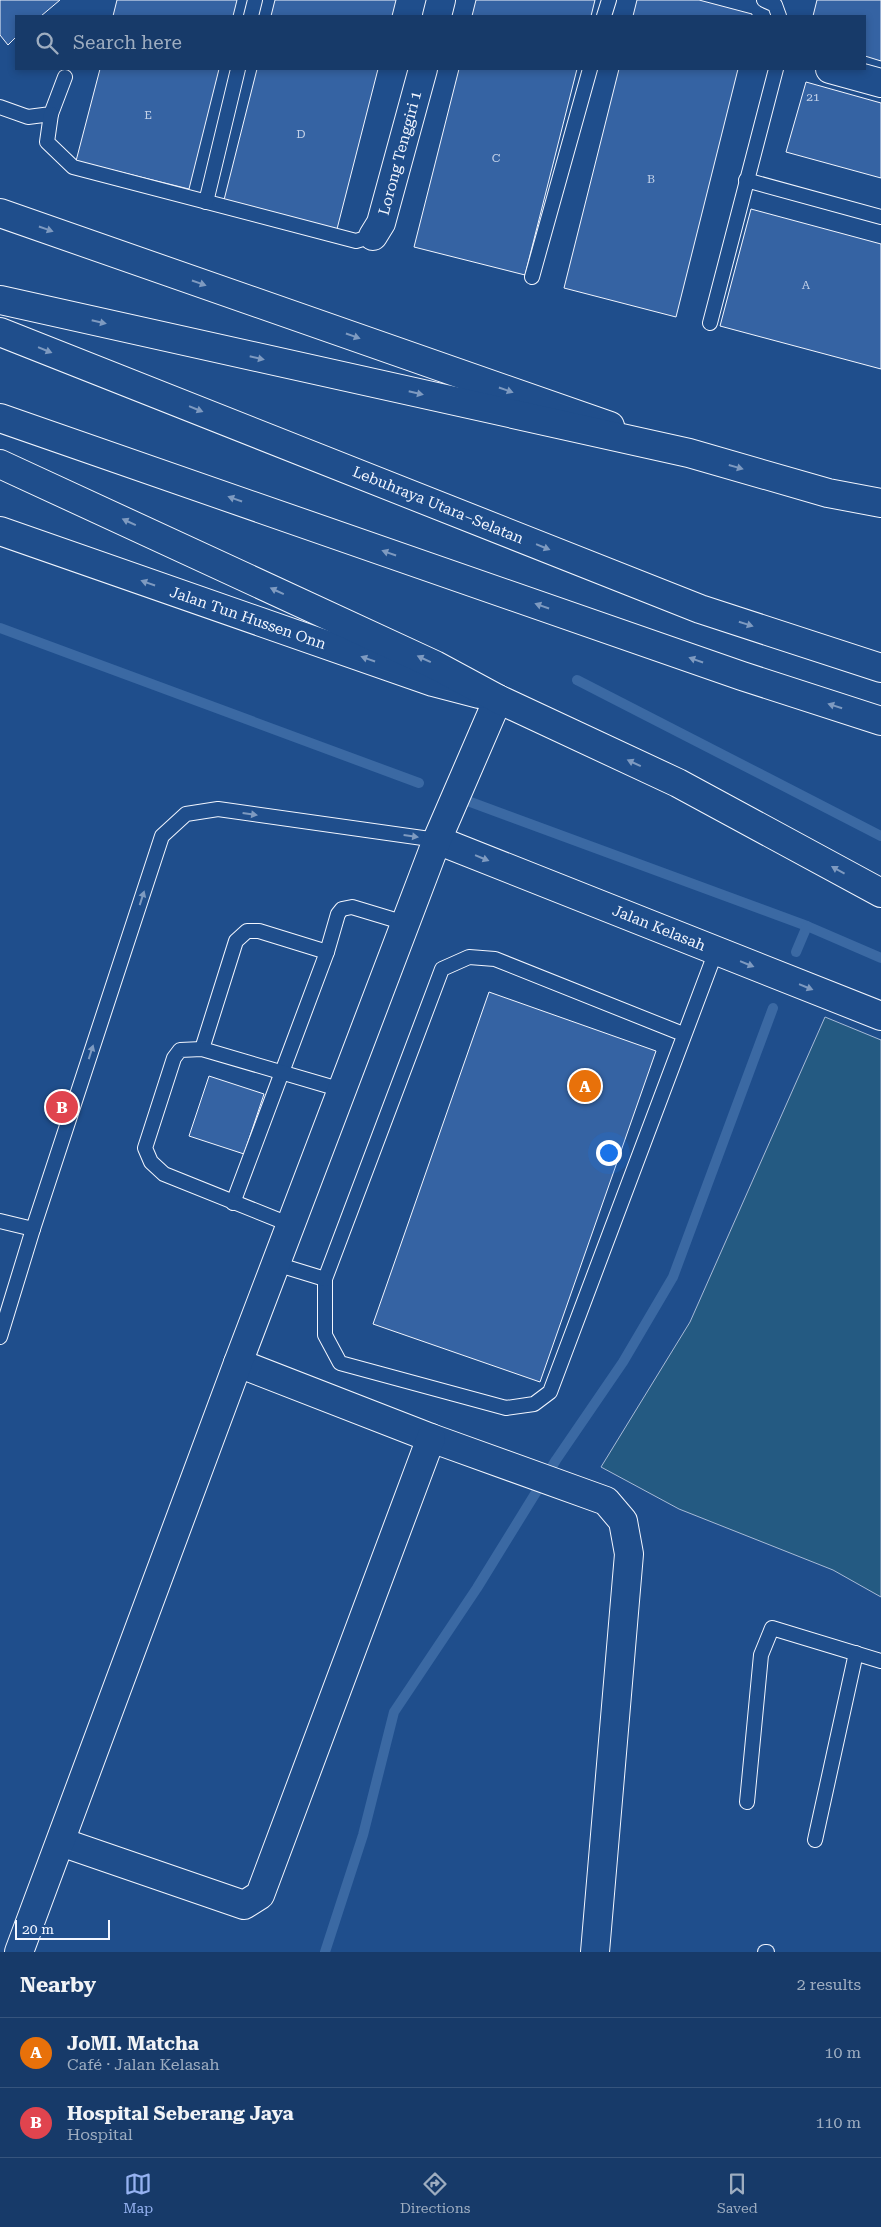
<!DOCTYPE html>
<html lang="en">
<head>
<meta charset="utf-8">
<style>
  :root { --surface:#173a69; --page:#244571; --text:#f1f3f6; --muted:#9eadc0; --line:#36547d; --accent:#95b2f1 }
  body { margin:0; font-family:"Roboto Serif",serif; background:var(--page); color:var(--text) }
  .scale { position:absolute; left:15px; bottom:12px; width:95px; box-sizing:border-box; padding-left:5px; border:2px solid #f2f6ff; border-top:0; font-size:14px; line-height:18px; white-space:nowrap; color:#f2f6ff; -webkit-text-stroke:4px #1f4e8c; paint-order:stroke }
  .you { position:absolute; left:608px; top:1152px; width:18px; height:18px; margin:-12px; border:4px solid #fff; border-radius:50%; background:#1a73e8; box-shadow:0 0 0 8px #1a73e833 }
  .badge { display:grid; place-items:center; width:32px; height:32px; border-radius:50%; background:var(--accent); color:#fff; font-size:16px; font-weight:700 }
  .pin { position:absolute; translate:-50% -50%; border:2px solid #fff; box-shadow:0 1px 5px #0006 }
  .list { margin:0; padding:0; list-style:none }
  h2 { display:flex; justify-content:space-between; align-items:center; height:65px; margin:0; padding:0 20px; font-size:21px }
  h2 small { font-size:16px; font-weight:400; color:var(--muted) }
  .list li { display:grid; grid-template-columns:32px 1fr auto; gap:15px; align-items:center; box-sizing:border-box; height:70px; padding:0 20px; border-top:1px solid var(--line) }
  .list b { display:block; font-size:19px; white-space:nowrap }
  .list p { margin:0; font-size:16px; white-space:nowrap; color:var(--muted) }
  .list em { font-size:16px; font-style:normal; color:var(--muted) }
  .icon { flex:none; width:28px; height:28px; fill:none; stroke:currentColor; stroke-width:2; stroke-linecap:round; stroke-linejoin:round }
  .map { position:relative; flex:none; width:881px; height:1952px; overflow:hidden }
  .search { position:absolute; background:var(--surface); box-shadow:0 2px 8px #0003; left:15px; right:15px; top:15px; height:55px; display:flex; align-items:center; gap:12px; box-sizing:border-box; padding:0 18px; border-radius:0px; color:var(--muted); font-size:19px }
  .sheet { height:205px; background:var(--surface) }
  nav { display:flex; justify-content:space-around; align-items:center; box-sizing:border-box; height:70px; border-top:1px solid var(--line); background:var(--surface); font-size:14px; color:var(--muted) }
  nav a { display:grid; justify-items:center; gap:2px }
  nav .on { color:var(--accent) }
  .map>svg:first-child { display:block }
  .green { fill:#245a82; stroke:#a8bbd7 }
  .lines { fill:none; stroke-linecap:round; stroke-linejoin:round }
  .stream { stroke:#3b69a3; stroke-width:10 }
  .building { fill:#3563a3; stroke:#f2f6ff }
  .lane-casing { stroke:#f2f6ff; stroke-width:16 }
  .street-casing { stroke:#f2f6ff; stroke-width:30 }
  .secondary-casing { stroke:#f2f6ff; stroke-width:30 }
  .highway-casing { stroke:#f2f6ff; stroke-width:30 }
  .lane { stroke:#1f4e8c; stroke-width:14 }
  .street { stroke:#1f4e8c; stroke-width:28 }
  .secondary { stroke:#1f4e8c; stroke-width:28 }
  .highway { stroke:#1f4e8c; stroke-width:28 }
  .oneway { fill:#7e9ac0 }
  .labels { text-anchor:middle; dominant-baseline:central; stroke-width:4; stroke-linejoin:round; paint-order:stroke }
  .number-label { font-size:12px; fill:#c3d1e8 }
  .street-label { font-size:15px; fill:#f2f6ff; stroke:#1f4e8c }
</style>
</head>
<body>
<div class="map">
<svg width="881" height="1952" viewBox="0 0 881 1952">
  <rect width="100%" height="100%" fill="#1f4e8c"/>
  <!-- green -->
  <polygon class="green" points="825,1017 881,1040 881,1597 833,1570 679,1509 601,1467 690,1322"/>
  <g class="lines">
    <!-- stream -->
    <g class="stream">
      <polyline points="0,628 419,783"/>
      <polyline points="577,680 881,836"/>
      <polyline points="465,800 807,926 881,958"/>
      <polyline points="796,952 807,926"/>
      <polyline points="325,1952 363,1835 394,1712 477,1588 556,1460 623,1362 673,1277 773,1008"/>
    </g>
  </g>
  <!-- building -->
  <g class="building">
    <polygon points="0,0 60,0 41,16 16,16 16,37 8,45 0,35"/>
    <polygon points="117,0 237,0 233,16 113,16"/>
    <polygon points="275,0 396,0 392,16 271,16"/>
    <polygon points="476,0 595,0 591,16 472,16"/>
    <polygon points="637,0 699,0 752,14 752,16 633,16"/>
    <polygon points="817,0 881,0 881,61 865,56 865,16 813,16"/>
    <polygon points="100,69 219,69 189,189 76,161"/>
    <polygon points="257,69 378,69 337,229 224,200"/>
    <polygon points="459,69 577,69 525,275 414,247"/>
    <polygon points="619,69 738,69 676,317 564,288"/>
    <polygon points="806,82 881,103 881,178 786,152"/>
    <polygon points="751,209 881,244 881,369 720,326"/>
    <polygon points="489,992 656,1051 540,1382 373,1324"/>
    <polygon points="209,1076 264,1094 244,1154 189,1136"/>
  </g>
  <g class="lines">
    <!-- lane casing -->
    <g class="lane-casing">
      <g id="lane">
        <polyline points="764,0 775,5 779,16"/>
        <polyline points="251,16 255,0"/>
        <polyline points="604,16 609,0"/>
        <polyline points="0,107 28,117 51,114 65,77"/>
        <polyline points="51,114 47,142 73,167 356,241 373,236"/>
        <polyline points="746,180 881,217"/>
        <polyline points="206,202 238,69"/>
        <polyline points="532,277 590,69"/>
        <polyline points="710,323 776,69"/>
        <polyline points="327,952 338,914 342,909 352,907 405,923"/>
        <polyline points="683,1034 495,959 469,957 442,969 325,1279 325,1335 340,1363 506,1408 534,1404 550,1392 716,951"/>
        <polyline points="202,1049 236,941 247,931 259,931 327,952 233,1203"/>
        <polyline points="0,1221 33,1229"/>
        <polyline points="291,1225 164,1174 151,1162 145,1148 174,1058 180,1050 202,1049 342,1090"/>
        <polyline points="276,1264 325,1279"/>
        <polyline points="0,1337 33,1229 162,836 186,814 218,809 437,840"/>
        <polyline points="747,1802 761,1655 772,1628 881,1661"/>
        <polyline points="815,1840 856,1653"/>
        <polyline points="765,1952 767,1952"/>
      </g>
    </g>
    <!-- street casing -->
    <g class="street-casing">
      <g id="street">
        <polyline points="437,16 441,0"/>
        <polyline points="830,69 881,83"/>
        <polyline points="373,236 381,223 423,69"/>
        <polyline points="437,840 881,1016"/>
        <polyline points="238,1363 431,1438 606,1501 623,1521 629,1554 595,1952"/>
        <polyline points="61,1842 244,1905 260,1895 431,1438"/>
        <polyline points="19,1952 238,1363 437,840 498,699"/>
      </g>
    </g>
    <!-- secondary casing -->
    <g class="secondary-casing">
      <g id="secondary">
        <polyline points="0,213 610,426"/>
        <polyline points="0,531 433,682 479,694"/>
      </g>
    </g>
    <!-- highway casing -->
    <g class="highway-casing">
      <g id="highway">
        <polyline points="0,300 689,453 828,493 881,503"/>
        <polyline points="0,332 700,609 881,668"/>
        <polyline points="0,418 742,676 881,721"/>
        <polyline points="0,464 435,665 498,699 678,783 881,893"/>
      </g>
    </g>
    <!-- lane -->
    <use href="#lane" class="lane"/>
    <!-- street -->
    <use href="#street" class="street"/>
    <!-- secondary -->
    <use href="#secondary" class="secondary"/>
    <!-- highway -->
    <use href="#highway" class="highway"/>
  </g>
  <!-- one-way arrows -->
  <defs><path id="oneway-solid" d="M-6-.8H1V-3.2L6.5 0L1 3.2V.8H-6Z" transform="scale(1.25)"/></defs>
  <g class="oneway">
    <use href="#oneway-solid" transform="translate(46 229) rotate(19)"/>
    <use href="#oneway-solid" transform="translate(199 283) rotate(19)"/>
    <use href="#oneway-solid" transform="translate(99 322) rotate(13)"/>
    <use href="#oneway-solid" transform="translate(353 336) rotate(19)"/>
    <use href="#oneway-solid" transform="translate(45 350) rotate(22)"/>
    <use href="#oneway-solid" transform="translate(257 358) rotate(13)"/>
    <use href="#oneway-solid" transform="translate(506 390) rotate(19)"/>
    <use href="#oneway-solid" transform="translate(416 393) rotate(13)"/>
    <use href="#oneway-solid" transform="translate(196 409) rotate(22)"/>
    <use href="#oneway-solid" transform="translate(736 467) rotate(16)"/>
    <use href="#oneway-solid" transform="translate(235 499) rotate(-161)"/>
    <use href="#oneway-solid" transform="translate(129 522) rotate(-155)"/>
    <use href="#oneway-solid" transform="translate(543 547) rotate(22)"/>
    <use href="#oneway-solid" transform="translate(389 553) rotate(-161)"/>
    <use href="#oneway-solid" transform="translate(148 583) rotate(-161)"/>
    <use href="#oneway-solid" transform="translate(277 591) rotate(-155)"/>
    <use href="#oneway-solid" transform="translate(542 606) rotate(-161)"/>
    <use href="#oneway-solid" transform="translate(746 624) rotate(18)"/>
    <use href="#oneway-solid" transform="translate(368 659) rotate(-161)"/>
    <use href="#oneway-solid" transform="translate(424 659) rotate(-155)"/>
    <use href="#oneway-solid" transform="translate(696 660) rotate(-161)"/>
    <use href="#oneway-solid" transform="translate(835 706) rotate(-162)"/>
    <use href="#oneway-solid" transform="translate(634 763) rotate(-155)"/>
    <use href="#oneway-solid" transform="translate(250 814) rotate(8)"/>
    <use href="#oneway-solid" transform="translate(411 836) rotate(8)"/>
    <use href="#oneway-solid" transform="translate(482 858) rotate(22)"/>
    <use href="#oneway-solid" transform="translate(838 870) rotate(-151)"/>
    <use href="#oneway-solid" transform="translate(142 898) rotate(-72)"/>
    <use href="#oneway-solid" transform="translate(747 964) rotate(22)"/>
    <use href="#oneway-solid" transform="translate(806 987) rotate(22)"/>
    <use href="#oneway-solid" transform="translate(91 1052) rotate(-72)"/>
  </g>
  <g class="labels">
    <!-- number labels -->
    <g class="number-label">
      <text x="813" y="97">21</text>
      <text x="148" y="115">E</text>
      <text x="301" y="134">D</text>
      <text x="496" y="158">C</text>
      <text x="651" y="179">B</text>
      <text x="806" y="285">A</text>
    </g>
    <!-- street labels -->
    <g class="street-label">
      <text transform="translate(400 153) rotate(-75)">Lorong Tenggiri 1</text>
      <text transform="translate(438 505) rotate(22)">Lebuhraya Utara–Selatan</text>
      <text transform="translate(248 618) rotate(19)">Jalan Tun Hussen Onn</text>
      <text transform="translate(659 928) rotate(22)">Jalan Kelasah</text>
    </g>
  </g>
</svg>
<div class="scale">20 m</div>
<div class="you"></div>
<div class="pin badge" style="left:585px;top:1086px;background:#e8710a">A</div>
<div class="pin badge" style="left:62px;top:1107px;background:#e0444e">B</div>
<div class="search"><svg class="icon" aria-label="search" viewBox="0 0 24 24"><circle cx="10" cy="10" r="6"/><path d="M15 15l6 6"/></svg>Search here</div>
</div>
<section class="sheet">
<h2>Nearby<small>2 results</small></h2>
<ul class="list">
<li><span class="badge" style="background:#e8710a">A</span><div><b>JoMI. Matcha</b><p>Café · Jalan Kelasah</p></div><em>10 m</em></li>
<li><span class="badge" style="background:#e0444e">B</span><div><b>Hospital Seberang Jaya</b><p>Hospital</p></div><em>110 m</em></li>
</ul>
</section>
<nav>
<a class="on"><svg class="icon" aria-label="map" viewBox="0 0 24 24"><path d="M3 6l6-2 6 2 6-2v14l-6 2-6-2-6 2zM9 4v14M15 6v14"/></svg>Map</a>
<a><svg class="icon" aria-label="directions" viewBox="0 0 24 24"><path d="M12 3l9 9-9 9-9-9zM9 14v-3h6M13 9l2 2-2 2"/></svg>Directions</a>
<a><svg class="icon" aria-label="saved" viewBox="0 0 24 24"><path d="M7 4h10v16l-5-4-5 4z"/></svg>Saved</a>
</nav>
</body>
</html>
